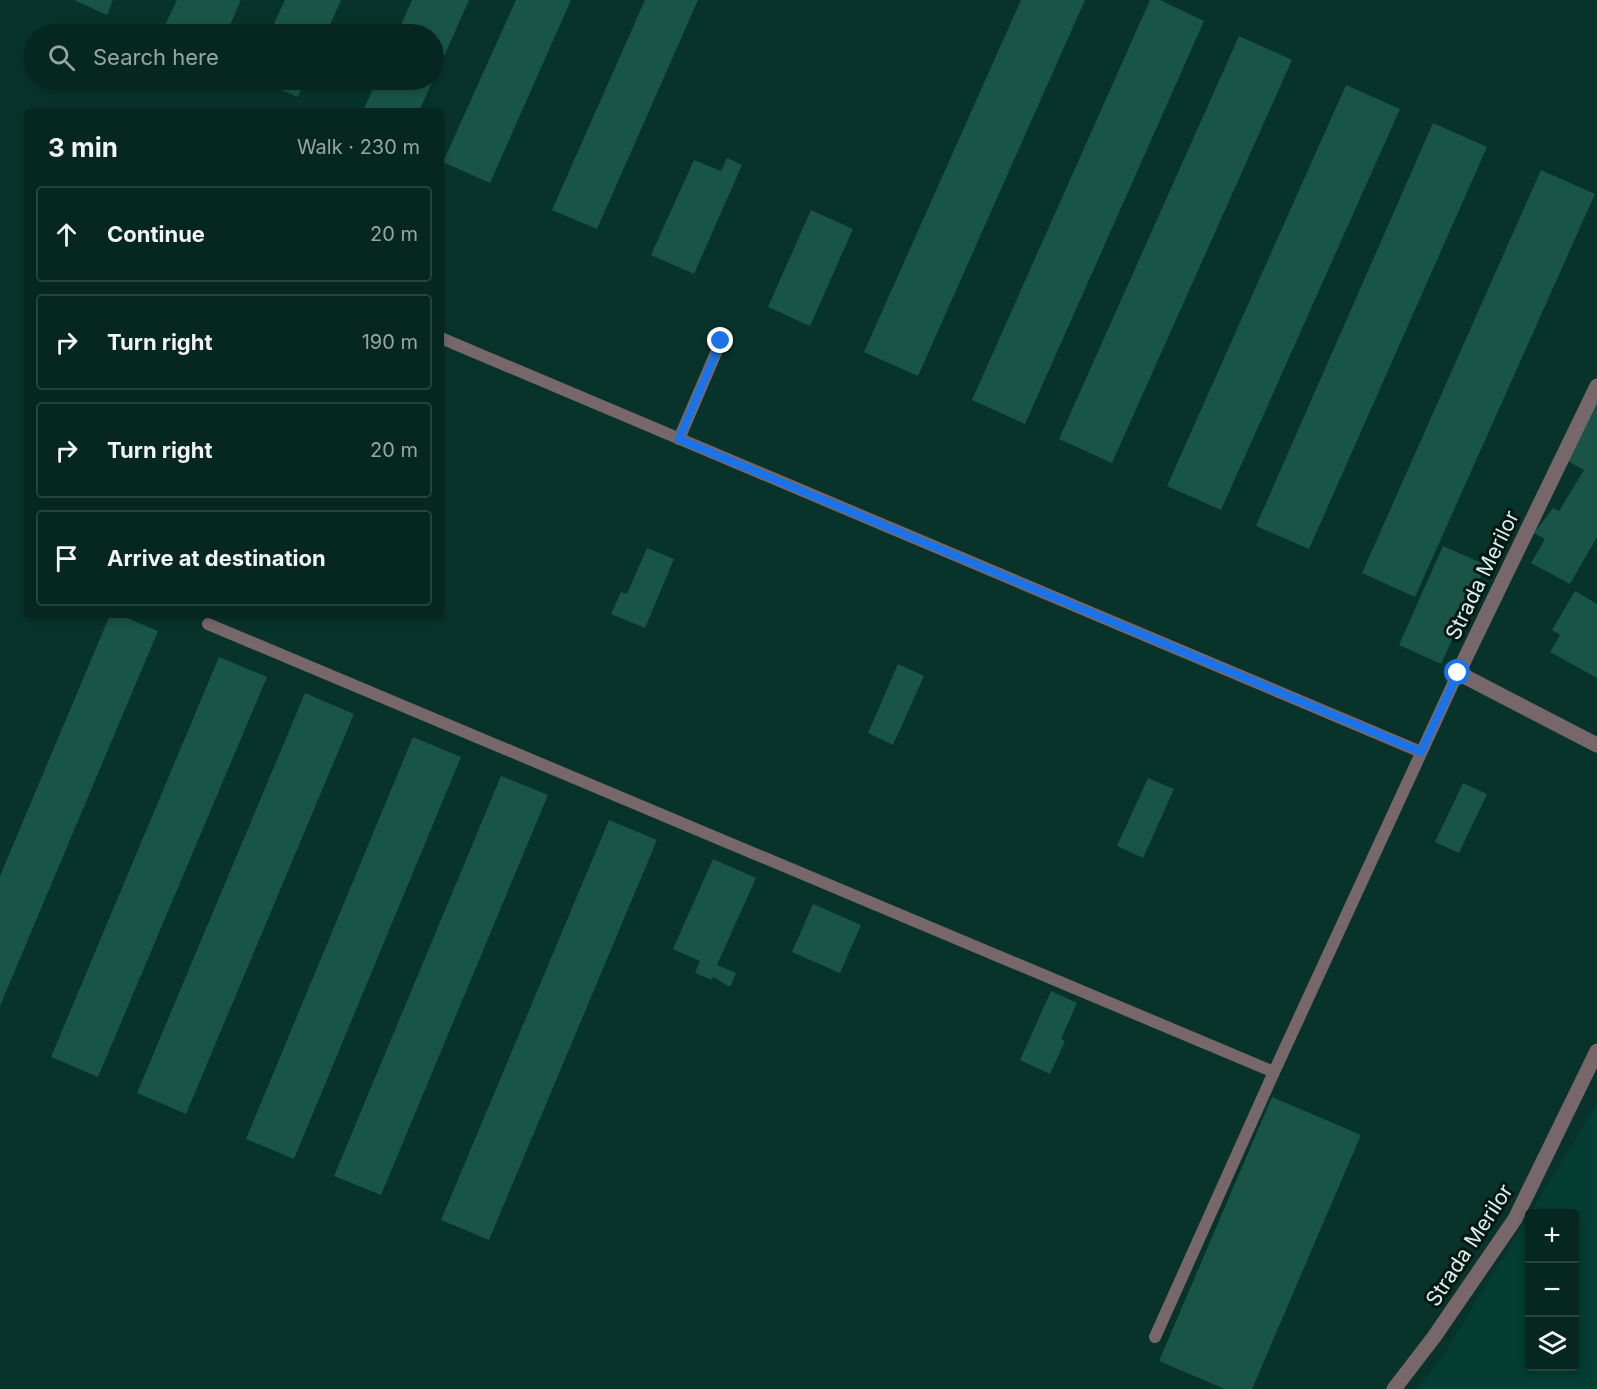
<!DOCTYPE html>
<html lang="en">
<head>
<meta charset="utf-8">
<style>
  :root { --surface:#062620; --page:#14322d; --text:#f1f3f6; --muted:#98a5a5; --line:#27433e }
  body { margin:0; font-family:Inter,sans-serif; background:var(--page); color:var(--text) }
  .controls { position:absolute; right:18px; bottom:18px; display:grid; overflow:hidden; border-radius:6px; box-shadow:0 3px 9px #0003 }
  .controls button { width:54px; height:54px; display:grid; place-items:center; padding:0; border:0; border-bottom:2px solid var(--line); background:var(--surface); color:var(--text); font:30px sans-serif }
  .stop { position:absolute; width:18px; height:18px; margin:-14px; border:4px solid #1a73e8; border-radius:50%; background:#fff }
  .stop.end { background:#1a73e8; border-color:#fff; box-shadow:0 2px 6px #0008 }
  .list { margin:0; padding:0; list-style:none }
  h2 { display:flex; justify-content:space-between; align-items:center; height:78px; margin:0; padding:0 24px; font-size:26px }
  h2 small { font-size:20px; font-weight:400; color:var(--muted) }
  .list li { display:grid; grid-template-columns:39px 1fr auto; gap:18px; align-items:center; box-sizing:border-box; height:96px; margin:0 12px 12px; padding:0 12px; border:2px solid var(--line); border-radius:6px }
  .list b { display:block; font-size:22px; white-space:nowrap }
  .list em { font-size:20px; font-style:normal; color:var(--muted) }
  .icon { flex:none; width:33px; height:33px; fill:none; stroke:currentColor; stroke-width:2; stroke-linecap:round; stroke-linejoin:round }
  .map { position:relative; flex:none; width:1597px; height:1389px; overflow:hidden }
  .search { position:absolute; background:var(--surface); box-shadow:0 3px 9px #0003; left:24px; top:24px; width:420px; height:66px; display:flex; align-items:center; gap:15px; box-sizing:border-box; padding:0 21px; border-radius:33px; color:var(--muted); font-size:22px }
  .panel { position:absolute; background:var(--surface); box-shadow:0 3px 9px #0003; left:24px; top:108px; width:420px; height:510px; border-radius:6px }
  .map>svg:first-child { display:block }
  .built { fill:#043d32 }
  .building { fill:#185547 }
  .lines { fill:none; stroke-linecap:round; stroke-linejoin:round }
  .lane { stroke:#77676b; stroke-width:12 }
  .street { stroke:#77676b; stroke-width:15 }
  .route { stroke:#1a73e8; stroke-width:8 }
  .labels { text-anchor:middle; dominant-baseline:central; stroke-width:6; stroke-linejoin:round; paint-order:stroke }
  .street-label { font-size:21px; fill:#dbf0e9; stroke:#071713 }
</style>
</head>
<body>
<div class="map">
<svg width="1597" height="1389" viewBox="0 0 1597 1389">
  <rect width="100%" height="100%" fill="#08332a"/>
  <!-- built -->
  <polygon class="built" points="1597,1104 1597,1389 1417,1389 1445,1353 1529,1215 1530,1366 1574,1366 1574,1214 1530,1213"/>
  <!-- building -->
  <g class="building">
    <polygon points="74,0 113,0 107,15"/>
    <polygon points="177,0 241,0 226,34 161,34"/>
    <polygon points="285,0 341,0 326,34 269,34"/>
    <polygon points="412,0 469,0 434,79 434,34 397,34"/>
    <polygon points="516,0 571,0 490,183 443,162"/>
    <polygon points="645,0 698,0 597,229 552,210"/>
    <polygon points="1021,0 1085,0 918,376 864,352"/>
    <polygon points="1150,0 1160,0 1204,21 1025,424 972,400"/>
    <polygon points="1239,36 1292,60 1112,463 1059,439"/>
    <polygon points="259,80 305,80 298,97"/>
    <polygon points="377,80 433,80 419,111 363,111"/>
    <polygon points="1346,85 1400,109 1221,510 1167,486"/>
    <polygon points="1433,123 1487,147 1309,549 1256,526"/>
    <polygon points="727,158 742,165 694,274 651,255 694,160 721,171"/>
    <polygon points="1541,170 1595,194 1415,597 1362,573"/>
    <polygon points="811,210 853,229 810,326 768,307"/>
    <polygon points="1597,400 1597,537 1570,584 1531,563 1545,539 1534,533 1553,508 1559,511 1584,470 1564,459"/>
    <polygon points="1443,546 1486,565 1441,664 1399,645"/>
    <polygon points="647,548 674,559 645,628 611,614 621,592 627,594"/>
    <polygon points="1575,591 1597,604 1597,678 1550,652 1560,635 1552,630"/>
    <polygon points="110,615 120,615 158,631 0,1006 0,876"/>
    <polygon points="219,657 267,677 98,1077 51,1057"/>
    <polygon points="898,664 924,676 893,745 868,733"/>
    <polygon points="305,693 354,714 186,1114 137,1093"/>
    <polygon points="413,737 461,757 294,1159 246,1139"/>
    <polygon points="501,776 548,795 381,1195 334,1176"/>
    <polygon points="1148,778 1174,789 1143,858 1117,846"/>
    <polygon points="1463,783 1487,794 1459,853 1435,842"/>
    <polygon points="609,820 657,840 489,1240 441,1220"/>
    <polygon points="713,859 756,878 717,965 736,973 730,987 713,977 712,980 695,973 700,961 673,949"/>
    <polygon points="813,904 861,925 840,973 792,952"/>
    <polygon points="1051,991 1077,1003 1061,1039 1065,1041 1050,1074 1020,1060"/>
    <polygon points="1272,1097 1361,1135 1252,1389 1225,1389 1159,1361"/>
  </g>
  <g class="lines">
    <!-- lane -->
    <g class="lane">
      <polyline points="441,338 1421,752"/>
      <polyline points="679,439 721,341"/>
      <polyline points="208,624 1274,1072"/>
      <polyline points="1155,1337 1274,1072 1458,673"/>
    </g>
    <!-- street -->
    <g class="street">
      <polyline points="1597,386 1458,673 1597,745"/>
      <polyline points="1394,1389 1434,1337 1515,1219 1597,1051"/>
    </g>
  </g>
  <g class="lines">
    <!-- route -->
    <polyline class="route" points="721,341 679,439 1421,752 1458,673"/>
  </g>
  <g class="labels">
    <!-- street labels -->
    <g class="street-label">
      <text transform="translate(1482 575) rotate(-64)">Strada Merilor</text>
      <text transform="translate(1469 1245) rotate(-57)">Strada Merilor</text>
    </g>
  </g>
</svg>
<div class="controls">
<button>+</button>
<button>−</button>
<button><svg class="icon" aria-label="layers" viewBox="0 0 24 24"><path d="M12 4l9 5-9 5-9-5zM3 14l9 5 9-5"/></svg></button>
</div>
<div class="stop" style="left:1458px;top:673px"></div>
<div class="stop end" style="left:721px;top:341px"></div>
<div class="search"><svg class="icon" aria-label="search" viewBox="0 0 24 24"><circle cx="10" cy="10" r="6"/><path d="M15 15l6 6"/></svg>Search here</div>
<section class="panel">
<h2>3 min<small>Walk · 230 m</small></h2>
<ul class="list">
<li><svg class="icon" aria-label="ahead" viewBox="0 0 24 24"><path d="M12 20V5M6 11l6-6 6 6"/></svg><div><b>Continue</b></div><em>20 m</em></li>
<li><svg class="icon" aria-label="right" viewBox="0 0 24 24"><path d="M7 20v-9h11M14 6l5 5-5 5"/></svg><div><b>Turn right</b></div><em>190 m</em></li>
<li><svg class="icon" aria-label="right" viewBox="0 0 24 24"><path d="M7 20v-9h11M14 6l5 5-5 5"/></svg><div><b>Turn right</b></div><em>20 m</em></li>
<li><svg class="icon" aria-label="arrive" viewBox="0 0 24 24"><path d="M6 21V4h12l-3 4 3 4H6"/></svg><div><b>Arrive at destination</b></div></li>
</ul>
</section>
</div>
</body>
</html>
